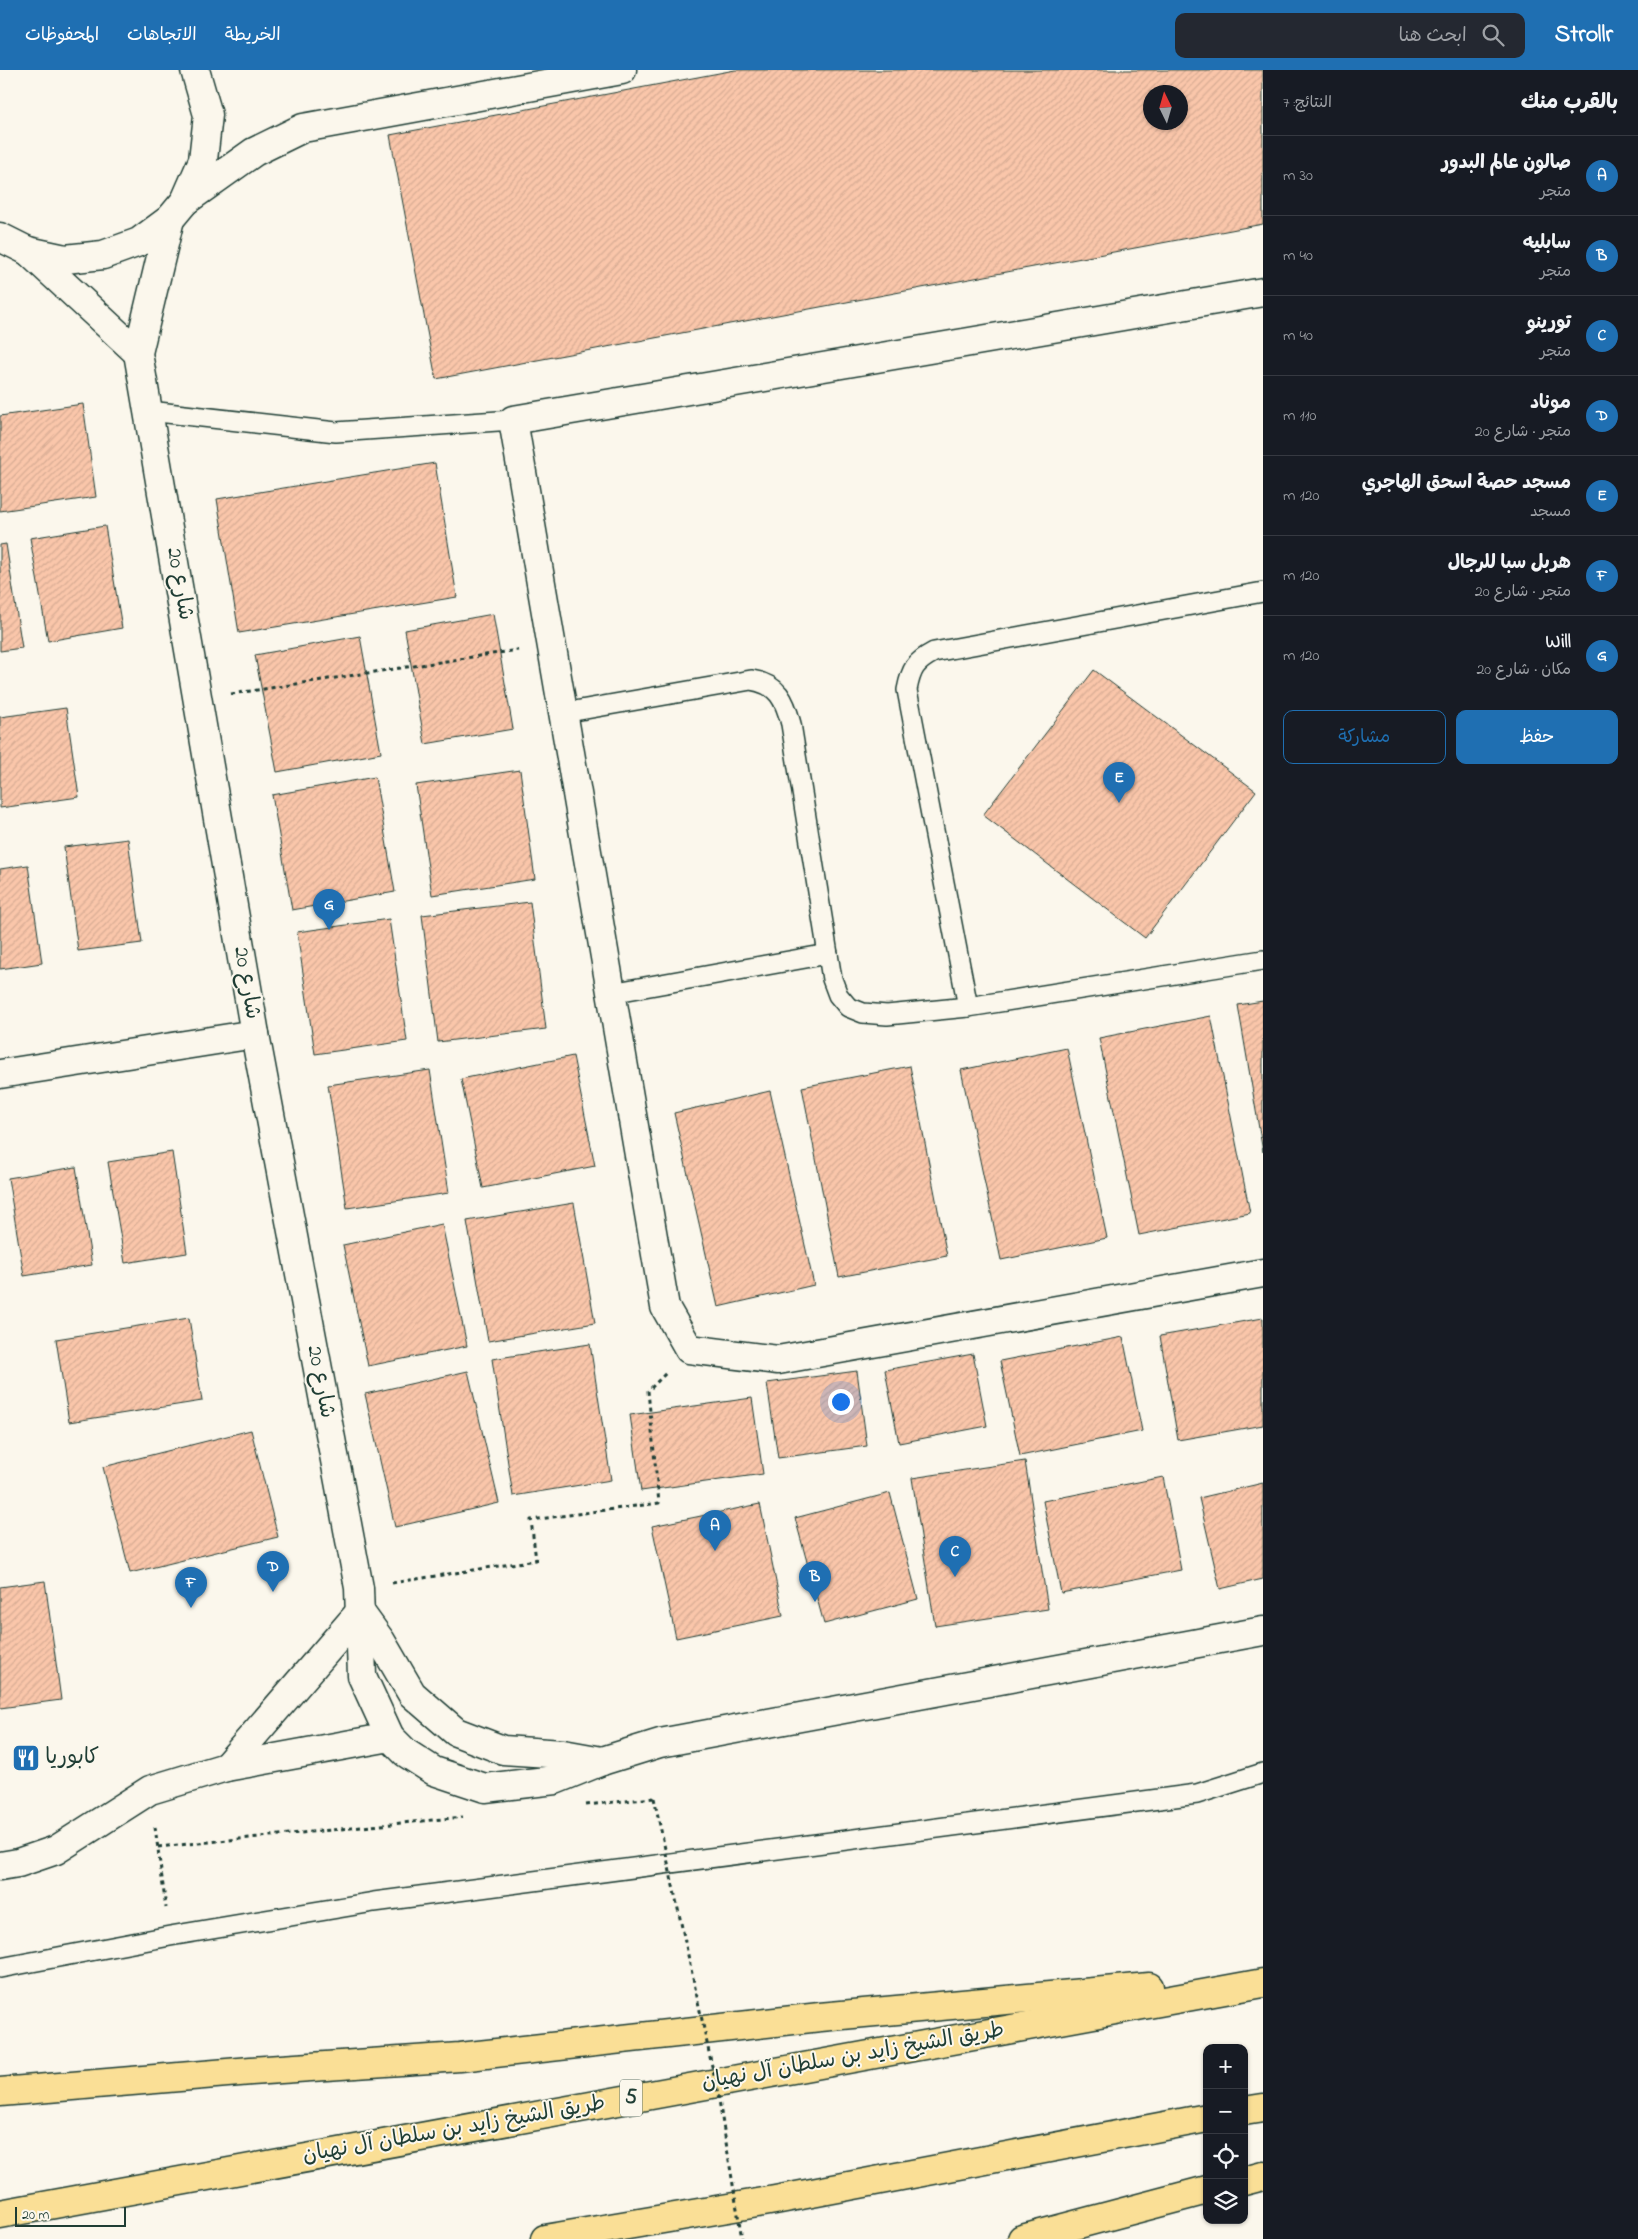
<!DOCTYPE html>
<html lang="ar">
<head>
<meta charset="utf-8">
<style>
  :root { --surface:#171b24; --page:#242831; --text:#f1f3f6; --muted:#9ea1a6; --line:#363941; --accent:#1f6fb2 }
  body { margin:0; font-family:"Indie Flower","Playpen Sans Arabic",sans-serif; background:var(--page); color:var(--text); direction:rtl }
  .controls { position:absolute; right:15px; bottom:15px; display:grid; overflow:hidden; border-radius:10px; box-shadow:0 1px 4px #0004 }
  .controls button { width:45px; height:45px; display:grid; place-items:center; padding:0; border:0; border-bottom:1px solid var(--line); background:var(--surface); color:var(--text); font:25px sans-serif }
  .compass { position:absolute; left:1143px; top:15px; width:45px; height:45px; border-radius:50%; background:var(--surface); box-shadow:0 1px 4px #0004; rotate:355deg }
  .scale { position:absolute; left:15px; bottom:12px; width:111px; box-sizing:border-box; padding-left:5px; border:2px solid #1f3d34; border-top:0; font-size:14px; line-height:18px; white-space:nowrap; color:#1f3d34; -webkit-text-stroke:4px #fbf7ec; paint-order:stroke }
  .you { position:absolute; left:840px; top:1331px; width:18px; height:18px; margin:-12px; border:4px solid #fff; border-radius:50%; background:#1a73e8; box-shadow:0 0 0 8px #1a73e833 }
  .badge { display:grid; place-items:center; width:32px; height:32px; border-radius:50%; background:var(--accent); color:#fff; font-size:16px; font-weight:700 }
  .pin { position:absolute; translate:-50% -41px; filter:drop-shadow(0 1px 2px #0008) }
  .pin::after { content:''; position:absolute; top:26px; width:18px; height:15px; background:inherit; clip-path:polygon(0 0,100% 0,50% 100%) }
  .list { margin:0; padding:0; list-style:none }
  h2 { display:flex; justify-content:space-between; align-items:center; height:65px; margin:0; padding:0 20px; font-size:21px }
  h2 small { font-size:16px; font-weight:400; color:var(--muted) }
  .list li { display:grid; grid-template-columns:32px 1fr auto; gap:15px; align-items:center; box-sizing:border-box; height:80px; padding:0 20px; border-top:1px solid var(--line) }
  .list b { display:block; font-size:19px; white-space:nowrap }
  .list p { margin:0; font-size:16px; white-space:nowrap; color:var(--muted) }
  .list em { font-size:16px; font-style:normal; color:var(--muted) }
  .actions { display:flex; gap:10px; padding:15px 20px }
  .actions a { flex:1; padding:11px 0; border:1px solid var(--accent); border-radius:10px; text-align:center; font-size:18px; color:var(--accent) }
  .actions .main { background:var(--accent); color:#fff }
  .icon { flex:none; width:28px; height:28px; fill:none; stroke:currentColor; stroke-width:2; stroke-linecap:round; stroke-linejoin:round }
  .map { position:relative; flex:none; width:1263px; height:2169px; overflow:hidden; direction:ltr }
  header { display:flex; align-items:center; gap:30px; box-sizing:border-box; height:70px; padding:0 25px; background:var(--accent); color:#fff }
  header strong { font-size:24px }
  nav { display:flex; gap:28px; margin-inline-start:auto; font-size:18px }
  .search { width:350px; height:45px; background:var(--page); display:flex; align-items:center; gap:12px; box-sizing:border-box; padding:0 18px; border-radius:10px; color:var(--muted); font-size:19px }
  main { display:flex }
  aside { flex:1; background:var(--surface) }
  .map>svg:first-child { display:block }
  .building { fill:url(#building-hatch); stroke:#1f3d34; fill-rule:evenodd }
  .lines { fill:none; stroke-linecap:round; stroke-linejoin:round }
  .lane-casing { stroke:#1f3d34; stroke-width:22 }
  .street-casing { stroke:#1f3d34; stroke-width:31 }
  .secondary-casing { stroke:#1f3d34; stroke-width:31 }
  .highway-casing { stroke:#1f3d34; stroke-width:31 }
  .path { stroke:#1f3d34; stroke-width:3; stroke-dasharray:4 4; stroke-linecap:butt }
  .lane { stroke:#fbf7ec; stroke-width:19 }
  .street { stroke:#fbf7ec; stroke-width:28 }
  .secondary { stroke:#fbf7ec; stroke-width:28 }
  .highway { stroke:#fadf96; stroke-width:28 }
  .path-bridge { stroke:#1f3d34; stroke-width:3; stroke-dasharray:4 4; stroke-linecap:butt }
  .labels { text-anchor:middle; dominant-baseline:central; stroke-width:4; stroke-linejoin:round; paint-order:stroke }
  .shield { fill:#fbf7ec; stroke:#61756b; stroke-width:1 }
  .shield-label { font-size:21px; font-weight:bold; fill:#1f3d34 }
  .street-label { font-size:22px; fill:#1f3d34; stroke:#fbf7ec }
  .poi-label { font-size:22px; fill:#1f3d34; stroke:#fbf7ec; text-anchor:start }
</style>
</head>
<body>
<header>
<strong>Strollr</strong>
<div class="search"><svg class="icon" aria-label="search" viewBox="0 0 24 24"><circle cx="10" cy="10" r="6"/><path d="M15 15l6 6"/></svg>ابحث هنا</div>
<nav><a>الخريطة</a><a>الاتجاهات</a><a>المحفوظات</a></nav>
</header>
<main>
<aside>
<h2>بالقرب منك<small>النتائج: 7</small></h2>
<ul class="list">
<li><span class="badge">A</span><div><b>صالون عالم البدور</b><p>متجر</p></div><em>30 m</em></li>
<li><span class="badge">B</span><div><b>سابليه</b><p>متجر</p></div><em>40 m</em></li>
<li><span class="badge">C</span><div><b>تورينو</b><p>متجر</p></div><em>40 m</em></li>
<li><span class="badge">D</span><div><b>موناد</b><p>متجر · شارع 20</p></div><em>110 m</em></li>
<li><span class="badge">E</span><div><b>مسجد حصة اسحق الهاجري</b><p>مسجد</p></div><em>120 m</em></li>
<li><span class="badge">F</span><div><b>هربل سبا للرجال</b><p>متجر · شارع 20</p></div><em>120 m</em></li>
<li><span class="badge">G</span><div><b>Will</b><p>مكان · شارع 20</p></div><em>120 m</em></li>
</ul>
<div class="actions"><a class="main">حفظ</a><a>مشاركة</a></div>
</aside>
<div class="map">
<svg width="1263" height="2169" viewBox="0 0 1263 2169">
  <defs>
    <pattern id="building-hatch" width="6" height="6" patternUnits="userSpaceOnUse" patternTransform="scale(1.25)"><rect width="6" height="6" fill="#fac6aa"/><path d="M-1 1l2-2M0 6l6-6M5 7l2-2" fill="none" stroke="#d6ab93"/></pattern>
  </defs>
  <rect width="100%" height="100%" fill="#fbf7ec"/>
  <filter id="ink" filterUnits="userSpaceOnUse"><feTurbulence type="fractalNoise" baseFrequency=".02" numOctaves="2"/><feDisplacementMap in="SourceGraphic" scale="10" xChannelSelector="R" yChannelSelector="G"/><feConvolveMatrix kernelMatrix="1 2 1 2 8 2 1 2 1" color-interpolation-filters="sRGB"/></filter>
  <g filter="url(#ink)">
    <!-- building -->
    <g class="building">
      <path d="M735,0h528v154l-827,155 -46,-244zM1150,22h30v30h-30z"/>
      <polygon points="83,334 96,427 0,441 0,346"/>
      <polygon points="435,393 457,527 239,563 217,429"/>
      <polygon points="105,456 122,558 48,571 30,468"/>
      <polygon points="6,474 22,578 0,581 0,475"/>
      <polygon points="493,544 513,659 425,674 405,560"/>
      <polygon points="360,566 381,683 277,702 255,585"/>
      <polygon points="1094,600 1256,721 1145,868 983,745"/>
      <polygon points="66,638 79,727 0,738 0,647"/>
      <polygon points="520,700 535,809 432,825 416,715"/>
      <polygon points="375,707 395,822 292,840 272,725"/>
      <polygon points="128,769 142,873 78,881 64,777"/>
      <polygon points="28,795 42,893 0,899 0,799"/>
      <polygon points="530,832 546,959 438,972 422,845"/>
      <polygon points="389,849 407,971 315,984 297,862"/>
      <polygon points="1263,931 1263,1082 1238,935"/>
      <polygon points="1211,946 1250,1143 1139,1165 1099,968"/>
      <polygon points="1067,978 1107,1168 1001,1190 961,1000"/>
      <polygon points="573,986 595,1096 483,1118 461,1009"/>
      <polygon points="910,996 947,1186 839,1207 802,1017"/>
      <polygon points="430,1000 449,1123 347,1138 328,1015"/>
      <polygon points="770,1021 814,1215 718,1237 674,1043"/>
      <polygon points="172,1082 187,1183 125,1193 108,1092"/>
      <polygon points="76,1097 92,1195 24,1206 8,1108"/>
      <polygon points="574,1133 595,1253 488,1271 467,1151"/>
      <polygon points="442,1154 467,1276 368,1296 343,1175"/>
      <polygon points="189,1248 202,1331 69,1352 56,1269"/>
      <polygon points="1263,1248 1263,1355 1178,1370 1160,1266"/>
      <polygon points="1123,1267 1142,1361 1020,1386 1000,1291"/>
      <polygon points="590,1274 611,1410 513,1426 492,1289"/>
      <polygon points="973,1284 987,1356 899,1373 885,1300"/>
      <polygon points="468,1301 499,1433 395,1457 365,1324"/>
      <polygon points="857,1301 867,1376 778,1388 767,1313"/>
      <polygon points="752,1328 763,1404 641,1421 630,1345"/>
      <polygon points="251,1360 278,1467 130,1503 103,1397"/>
      <polygon points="1025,1391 1048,1539 935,1556 912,1408"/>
      <polygon points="1163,1407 1181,1500 1061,1523 1043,1431"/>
      <polygon points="1263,1413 1263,1509 1220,1519 1199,1428"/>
      <polygon points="890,1423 918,1529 824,1554 795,1448"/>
      <polygon points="760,1434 783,1546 676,1568 652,1456"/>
      <polygon points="45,1511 61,1630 0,1638 0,1517"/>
    </g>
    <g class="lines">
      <!-- lane casing -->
      <g class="lane-casing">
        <g id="lane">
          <polyline points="149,341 336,362 513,350"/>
          <path d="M563,643l188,-33c27,4 34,20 40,44l41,255 6,16 10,12 15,6 24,2 81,-8 295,-47"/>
          <polyline points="611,923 828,884"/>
          <path d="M968,937l-61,-317c4,-21 8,-28 27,-38l329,-60"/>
          <polyline points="0,1898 170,1866 374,1832 1197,1724 1263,1703"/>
        </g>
      </g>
      <!-- street casing -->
      <g class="street-casing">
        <g id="street">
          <polyline points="170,149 138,283 255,964 359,1518 362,1606 390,1667 406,1683 434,1701 485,1718 555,1710 602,1691 660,1673 1263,1561"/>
          <polyline points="28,181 138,283"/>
          <polyline points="1263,222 513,350 665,1237 689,1279 778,1290 1263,1203"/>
          <polyline points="0,1004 255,964"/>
          <polyline points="360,1542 381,1571 412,1624 456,1662 503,1680 563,1684 602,1691"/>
          <polyline points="226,1697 360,1542"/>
          <polyline points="0,1796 18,1793 56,1780 150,1720 226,1697 390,1667"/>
        </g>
      </g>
      <!-- secondary casing -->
      <g class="secondary-casing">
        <g id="secondary">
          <polyline points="185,131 254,82 303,58 622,0"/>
          <polyline points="0,167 28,181 65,189 103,185 139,172 170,149 185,131 203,90 208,45 195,0"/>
        </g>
      </g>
      <!-- highway casing -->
      <g class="highway-casing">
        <g id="highway">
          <polyline points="0,2022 251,2001 460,1987 820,1947 1149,1917"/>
          <polyline points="1244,2041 1263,2038"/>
          <polyline points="1244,2111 1263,2106"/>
          <polyline points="0,2144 1263,1913"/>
          <polyline points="545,2169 775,2130 1207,2048"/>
          <polyline points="1022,2169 1207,2120"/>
        </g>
      </g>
      <!-- path -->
      <g class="path">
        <polyline points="231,624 518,580"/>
        <polyline points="392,1513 536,1490 531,1450 659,1433 648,1321 666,1303"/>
        <polyline points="586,1735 654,1728"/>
        <polyline points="155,1757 166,1838"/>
        <polyline points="158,1777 463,1747"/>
      </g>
      <!-- lane -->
      <use href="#lane" class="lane"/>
      <!-- street -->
      <use href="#street" class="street"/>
      <!-- secondary -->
      <use href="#secondary" class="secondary"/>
      <!-- highway -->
      <use href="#highway" class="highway"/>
      <!-- path-bridge -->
      <polyline class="path-bridge" points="654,1728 718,2024 742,2169"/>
    </g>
  </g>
  <!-- icons -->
  <defs>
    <g id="restaurant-square" transform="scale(1.4375)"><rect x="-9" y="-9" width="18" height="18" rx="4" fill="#1f6fb2" stroke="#fbf7ec"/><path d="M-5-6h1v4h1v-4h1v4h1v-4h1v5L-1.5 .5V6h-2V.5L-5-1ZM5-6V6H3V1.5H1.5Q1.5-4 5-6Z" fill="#fff"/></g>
  </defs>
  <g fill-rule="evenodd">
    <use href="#restaurant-square" x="26" y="1688"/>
  </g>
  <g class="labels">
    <!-- shield labels -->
    <rect class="shield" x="620" y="2009.5" width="22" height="37" rx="4"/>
    <g class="shield-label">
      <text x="631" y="2028">5</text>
    </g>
    <!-- street labels -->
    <g class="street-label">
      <text transform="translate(179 514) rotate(80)">شارع 20</text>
      <text transform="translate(246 913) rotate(80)">شارع 20</text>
      <text transform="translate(320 1312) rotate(79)">شارع 20</text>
      <text transform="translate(853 1987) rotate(-10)">طريق الشيخ زايد بن سلطان آل نهيان</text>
      <text transform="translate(454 2060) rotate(-10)">طريق الشيخ زايد بن سلطان آل نهيان</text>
    </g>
    <!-- poi labels -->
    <g class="poi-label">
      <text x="45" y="1688">كابوريا</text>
    </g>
  </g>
</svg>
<div class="controls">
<button>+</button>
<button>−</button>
<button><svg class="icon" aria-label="locate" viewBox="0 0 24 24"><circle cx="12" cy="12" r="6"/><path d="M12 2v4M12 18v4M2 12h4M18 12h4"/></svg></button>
<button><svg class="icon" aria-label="layers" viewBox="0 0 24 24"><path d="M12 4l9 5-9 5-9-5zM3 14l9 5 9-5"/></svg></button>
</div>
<svg class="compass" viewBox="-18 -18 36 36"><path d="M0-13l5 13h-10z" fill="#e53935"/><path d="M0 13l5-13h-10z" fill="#9ea1a6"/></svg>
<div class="scale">20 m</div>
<div class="you"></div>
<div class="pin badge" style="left:715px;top:1481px">A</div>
<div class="pin badge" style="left:815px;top:1532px">B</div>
<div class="pin badge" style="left:955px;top:1507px">C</div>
<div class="pin badge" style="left:273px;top:1522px">D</div>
<div class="pin badge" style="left:1119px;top:733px">E</div>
<div class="pin badge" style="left:191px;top:1538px">F</div>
<div class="pin badge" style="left:329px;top:860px">G</div>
</div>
</main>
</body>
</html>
